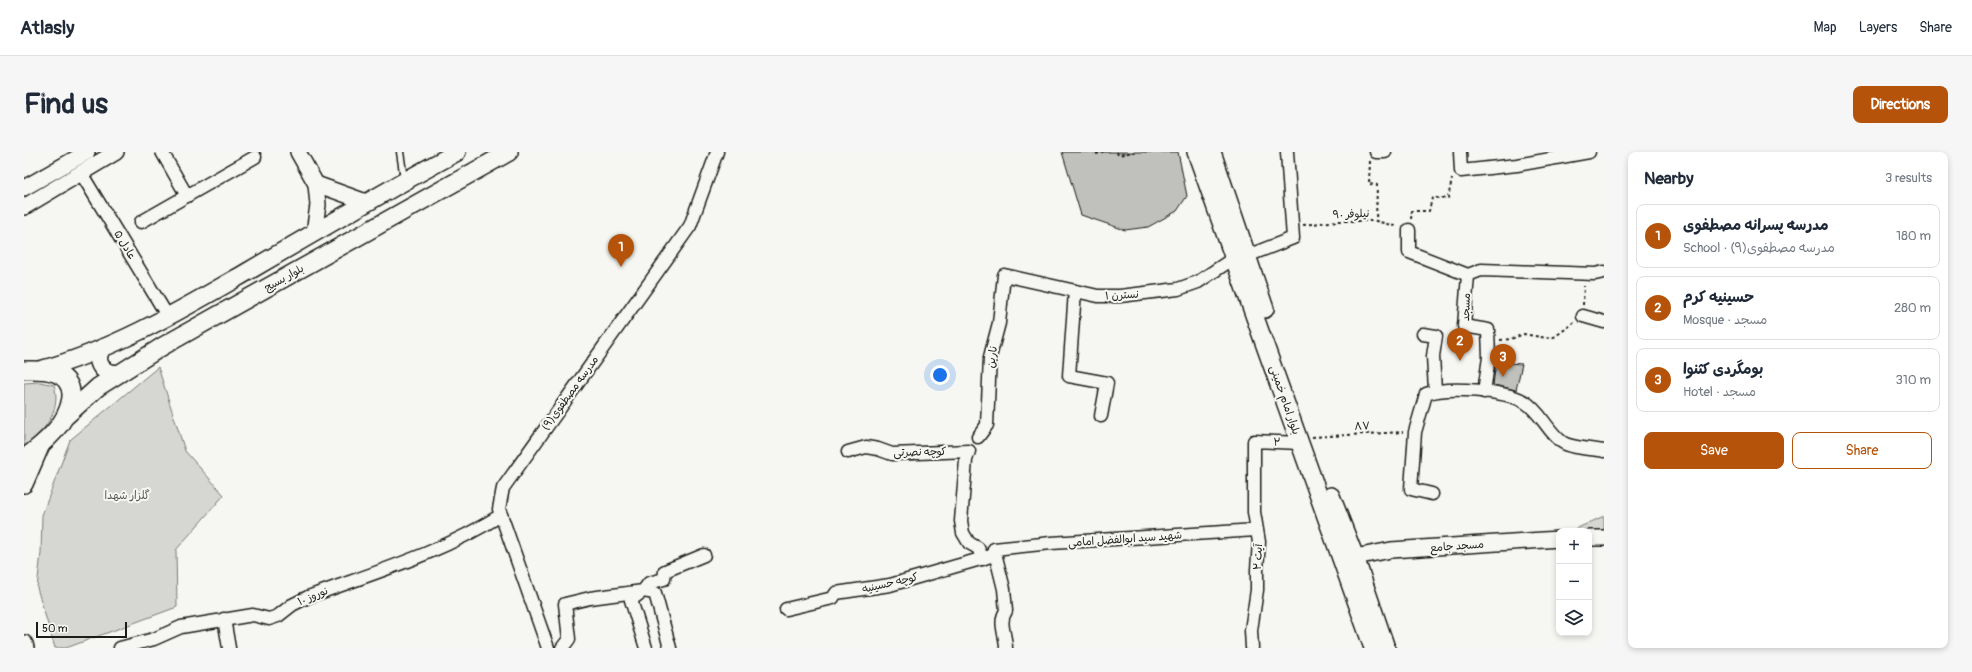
<!DOCTYPE html>
<html lang="en">
<head>
<meta charset="utf-8">
<style>
  :root { --surface:#fff; --page:#f6f6f7; --text:#1f2937; --muted:#747a83; --line:#e0e1e3; --accent:#b45309 }
  body { margin:0; font-family:Pangolin,"Playpen Sans Arabic",sans-serif; background:var(--page); color:var(--text) }
  .controls { position:absolute; right:12px; bottom:12px; display:grid; overflow:hidden; border-radius:8px; box-shadow:0 2px 6px #0003 }
  .controls button { width:36px; height:36px; display:grid; place-items:center; padding:0; border:0; border-bottom:1px solid var(--line); background:var(--surface); color:var(--text); font:20px sans-serif }
  .scale { position:absolute; left:12px; bottom:10px; width:91px; box-sizing:border-box; padding-left:4px; border:2px solid #1c1c1c; border-top:0; font-size:11px; line-height:14px; white-space:nowrap; color:#1c1c1c; -webkit-text-stroke:3px #f6f6f2; paint-order:stroke }
  .you { position:absolute; left:916px; top:223px; width:14px; height:14px; margin:-10px; border:3px solid #fff; border-radius:50%; background:#1a73e8; box-shadow:0 0 0 6px #1a73e833 }
  .badge { display:grid; place-items:center; width:26px; height:26px; border-radius:50%; background:var(--accent); color:#fff; font-size:13px; font-weight:700 }
  .pin { position:absolute; translate:-50% -33px; filter:drop-shadow(0 1px 2px #0008) }
  .pin::after { content:''; position:absolute; top:21px; width:14px; height:12px; background:inherit; clip-path:polygon(0 0,100% 0,50% 100%) }
  .list { margin:0; padding:0; list-style:none }
  h2 { display:flex; justify-content:space-between; align-items:center; height:52px; margin:0; padding:0 16px; font-size:17px }
  h2 small { font-size:13px; font-weight:400; color:var(--muted) }
  .list li { display:grid; grid-template-columns:26px 1fr auto; gap:12px; align-items:center; box-sizing:border-box; height:64px; margin:0 8px 8px; padding:0 8px; border:1px solid var(--line); border-radius:8px }
  .list b { display:block; font-size:15px; white-space:nowrap }
  .list p { margin:0; font-size:13px; white-space:nowrap; color:var(--muted) }
  .list em { font-size:13px; font-style:normal; color:var(--muted) }
  .actions { display:flex; gap:8px; padding:12px 16px }
  .actions a { flex:1; padding:9px 0; border:1px solid var(--accent); border-radius:8px; text-align:center; font-size:14px; color:var(--accent) }
  .actions .main { background:var(--accent); color:#fff }
  .icon { flex:none; width:22px; height:22px; fill:none; stroke:currentColor; stroke-width:2; stroke-linecap:round; stroke-linejoin:round }
  .map { position:relative; flex:none; width:1580px; height:496px; overflow:hidden; border-radius:8px }
  header { display:flex; align-items:center; gap:24px; box-sizing:border-box; height:56px; padding:0 20px; background:var(--surface); border-bottom:1px solid var(--line) }
  header strong { font-size:19px }
  nav { display:flex; gap:22px; margin-inline-start:auto; font-size:14px }
  .intro { display:flex; align-items:center; justify-content:space-between; box-sizing:border-box; height:96px; padding:0 24px }
  h1 { margin:0; font-size:28px }
  .button { padding:10px 18px; border-radius:8px; background:var(--accent); color:#fff; font-size:14px; font-weight:700 }
  main { display:flex; gap:24px; padding:0 24px }
  aside { flex:1; background:var(--surface); border-radius:8px; box-shadow:0 2px 6px #0003 }
  .map>svg:first-child { display:block }
  .green { fill:#d6d6d2; stroke:#797977 }
  .building { fill:#c0c0bd; stroke:#1c1c1c }
  .lines { fill:none; stroke-linecap:round; stroke-linejoin:round }
  .service-casing { stroke:#1c1c1c; stroke-width:9 }
  .minor-casing { stroke:#1c1c1c; stroke-width:15 }
  .tertiary-casing { stroke:#1c1c1c; stroke-width:18 }
  .secondary-casing { stroke:#1c1c1c; stroke-width:20 }
  .path { stroke:#1c1c1c; stroke-width:2; stroke-dasharray:3 3; stroke-linecap:butt }
  .service { stroke:#f6f6f2; stroke-width:6 }
  .minor { stroke:#f6f6f2; stroke-width:12 }
  .tertiary { stroke:#f6f6f2; stroke-width:15 }
  .secondary { stroke:#f6f6f2; stroke-width:17 }
  .labels { text-anchor:middle; dominant-baseline:central; stroke-width:4; stroke-linejoin:round; paint-order:stroke }
  .street-label { font-size:11px; fill:#1c1c1c; stroke:#f6f6f2 }
  .park-label { font-size:11px; fill:#545453; stroke:#f6f6f2 }
</style>
</head>
<body>
<header>
<strong>Atlasly</strong>
<nav><a>Map</a><a>Layers</a><a>Share</a></nav>
</header>
<div class="intro"><h1>Find us</h1><a class="button">Directions</a></div>
<main>
<div class="map">
<svg width="1580" height="496" viewBox="0 0 1580 496">
  <rect width="100%" height="100%" fill="#f6f6f2"/>
  <filter id="ink" filterUnits="userSpaceOnUse"><feTurbulence type="fractalNoise" baseFrequency=".025" numOctaves="2"/><feDisplacementMap in="SourceGraphic" scale="8" xChannelSelector="R" yChannelSelector="G"/><feConvolveMatrix kernelMatrix="1 2 1 2 8 2 1 2 1" color-interpolation-filters="sRGB"/></filter>
  <g filter="url(#ink)">
    <!-- green -->
    <g class="green">
      <polygon points="134,215 161,299 200,343 152,398 153,455 42,496 31,496 13,436 17,401 18,363 46,288"/>
      <path d="M16,230l14,3c8,27 -10,46 -30,62v-64z"/>
      <polygon points="1580,364 1580,384 1565,379 1547,379"/>
    </g>
    <!-- building -->
    <g class="building">
      <polygon points="1038,0 1154,0 1163,44 1153,59 1124,75 1101,78 1057,63"/>
      <polygon points="1472,210 1498,212 1492,238 1469,233"/>
    </g>
    <g class="lines">
      <!-- service casing -->
      <g class="service-casing">
        <polyline id="service" points="376,0 380,27"/>
      </g>
      <!-- minor casing -->
      <g class="minor-casing">
        <g id="minor">
          <polyline points="138,0 163,44"/>
          <polyline points="1352,0 1361,0"/>
          <polyline points="1436,0 1437,19 1493,13 1565,0"/>
          <polyline points="57,21 144,165"/>
          <polyline points="117,70 231,5"/>
          <polyline points="1385,78 1385,100 1444,123 1457,118 1571,122 1580,120"/>
          <polyline points="1223,104 1269,86 1263,0"/>
          <polyline points="1444,123 1440,174 1464,178 1465,205 1460,240"/>
          <polyline points="1051,139 1045,224 1083,231 1077,264"/>
          <polyline points="1559,164 1580,170"/>
          <polyline points="1399,182 1412,184 1409,204 1411,238"/>
          <polyline points="954,285 963,273 966,205 975,171 980,123 1074,144 1096,144 1154,137 1174,130 1210,106"/>
          <polyline points="824,300 842,295 854,297 868,302 945,299 942,308 937,369 939,381 945,391 954,396 959,407"/>
          <path d="M1408,342l-21,-5 4,-57 11,-38c20,-8 79,-4 99,8 16,10 22,29 37,40 8,6 32,7 42,9"/>
          <polyline points="762,457 809,446 812,441 866,433 967,404"/>
          <polyline points="200,467 205,496"/>
          <path d="M96,496l34,-9 27,-12 72,-12 16,4 9,-3 14,-11 16,-8c65,-24 134,-44 193,-82"/>
          <polyline points="524,496 475,357 479,336 666,74 693,0"/>
          <polyline points="538,496 545,487 541,452 566,446 619,439 625,431 640,427 641,419 680,403"/>
          <polyline points="622,496 607,448 619,439 631,441 646,496"/>
          <path d="M982,496c0,-13 -8,-26 0,-37l-2,-22 -10,-40 57,-6 205,-13"/>
          <polyline points="1228,496 1227,478 1233,438 1233,417 1235,390 1230,360 1230,289 1276,291"/>
        </g>
      </g>
      <!-- tertiary casing -->
      <g class="tertiary-casing">
        <g id="tertiary">
          <polyline points="274,0 292,32 294,53 290,81"/>
          <polyline points="292,32 342,50"/>
          <polyline points="0,36 63,0"/>
          <polyline points="0,55 92,0"/>
          <polyline points="1565,386 1580,386"/>
          <polyline points="1331,405 1367,398 1535,387"/>
        </g>
      </g>
      <!-- secondary casing -->
      <g class="secondary-casing">
        <g id="secondary">
          <polyline points="1172,0 1349,496"/>
          <polyline points="1188,0 1241,157"/>
          <path d="M78,196c-9,14 1,28 18,25"/>
          <path d="M0,218c10,0 21,-1 31,3 28,10 14,42 -1,59 -9,10 -19,18 -30,26"/>
          <path d="M16,218c74,-20 141,-60 207,-98 70,-41 139,-81 210,-120"/>
          <polyline points="42,264 74,235 139,194 485,0"/>
          <polyline points="0,332 16,295"/>
          <polyline points="1307,344 1331,405 1362,496"/>
          <polyline points="0,492 1,496"/>
        </g>
      </g>
      <!-- path -->
      <g class="path">
        <polyline points="1093,0 1094,3 1110,0"/>
        <polyline points="1072,2 1079,0"/>
        <polyline points="1346,9 1345,32 1353,33 1352,69"/>
        <polyline points="1387,67 1388,59 1405,59 1408,46 1424,46 1428,27"/>
        <polyline points="1279,73 1314,69 1352,69 1374,75"/>
        <polyline points="1559,153 1560,134"/>
        <polyline points="1476,188 1487,187 1500,182 1522,186 1530,185 1550,171"/>
        <polyline points="1288,285 1379,280"/>
      </g>
      <!-- service -->
      <use href="#service" class="service"/>
      <!-- minor -->
      <use href="#minor" class="minor"/>
      <!-- tertiary -->
      <use href="#tertiary" class="tertiary"/>
      <!-- secondary -->
      <use href="#secondary" class="secondary"/>
    </g>
  </g>
  <g class="labels">
    <!-- street labels -->
    <g class="street-label">
      <text transform="translate(1327 62) rotate(-2)">نیلوفر ۹۰</text>
      <text transform="translate(101 93) rotate(59)">عادل ۵</text>
      <text transform="translate(260 126) rotate(-29)">بلوار بسیج</text>
      <text transform="translate(1098 143) rotate(-3)">نسترن ۱</text>
      <text transform="translate(1442 155) rotate(-88)">مسجد</text>
      <text transform="translate(968 205) rotate(-82)">نارین</text>
      <text transform="translate(546 241) rotate(-54)">مدرسه مصطفوی(۹)</text>
      <text transform="translate(1261 248) rotate(71)">بلوار امام خمینی</text>
      <text transform="translate(1338 274) rotate(-3)">۸۷</text>
      <text transform="translate(1253 290) rotate(1)">۲</text>
      <text transform="translate(896 300) rotate(-1)">کوچه نصرتی</text>
      <text transform="translate(1101 387) rotate(-4)">شهید سید ابوالفضل امامی</text>
      <text transform="translate(1433 394) rotate(-4)">مسجد جامع</text>
      <text transform="translate(1234 405) rotate(-87)">آیت ۲</text>
      <text transform="translate(866 431) rotate(-13)">کوچه حسینیه</text>
      <text transform="translate(289 444) rotate(-23)">نوروز ۱۰</text>
    </g>
    <!-- park labels -->
    <g class="park-label">
      <text x="103" y="343">گلزار شهدا</text>
    </g>
  </g>
</svg>
<div class="controls">
<button>+</button>
<button>−</button>
<button><svg class="icon" aria-label="layers" viewBox="0 0 24 24"><path d="M12 4l9 5-9 5-9-5zM3 14l9 5 9-5"/></svg></button>
</div>
<div class="scale">50 m</div>
<div class="you"></div>
<div class="pin badge" style="left:597px;top:115px">1</div>
<div class="pin badge" style="left:1436px;top:209px">2</div>
<div class="pin badge" style="left:1479px;top:225px">3</div>
</div>
<aside>
<h2>Nearby<small>3 results</small></h2>
<ul class="list">
<li><span class="badge">1</span><div><b>مدرسه پسرانه مصطفوی</b><p>School · مدرسه مصطفوی(۹)</p></div><em>180 m</em></li>
<li><span class="badge">2</span><div><b>حسینیه کرم</b><p>Mosque · مسجد</p></div><em>280 m</em></li>
<li><span class="badge">3</span><div><b>بومگردی کثنوا</b><p>Hotel · مسجد</p></div><em>310 m</em></li>
</ul>
<div class="actions"><a class="main">Save</a><a>Share</a></div>
</aside>
</main>
</body>
</html>
